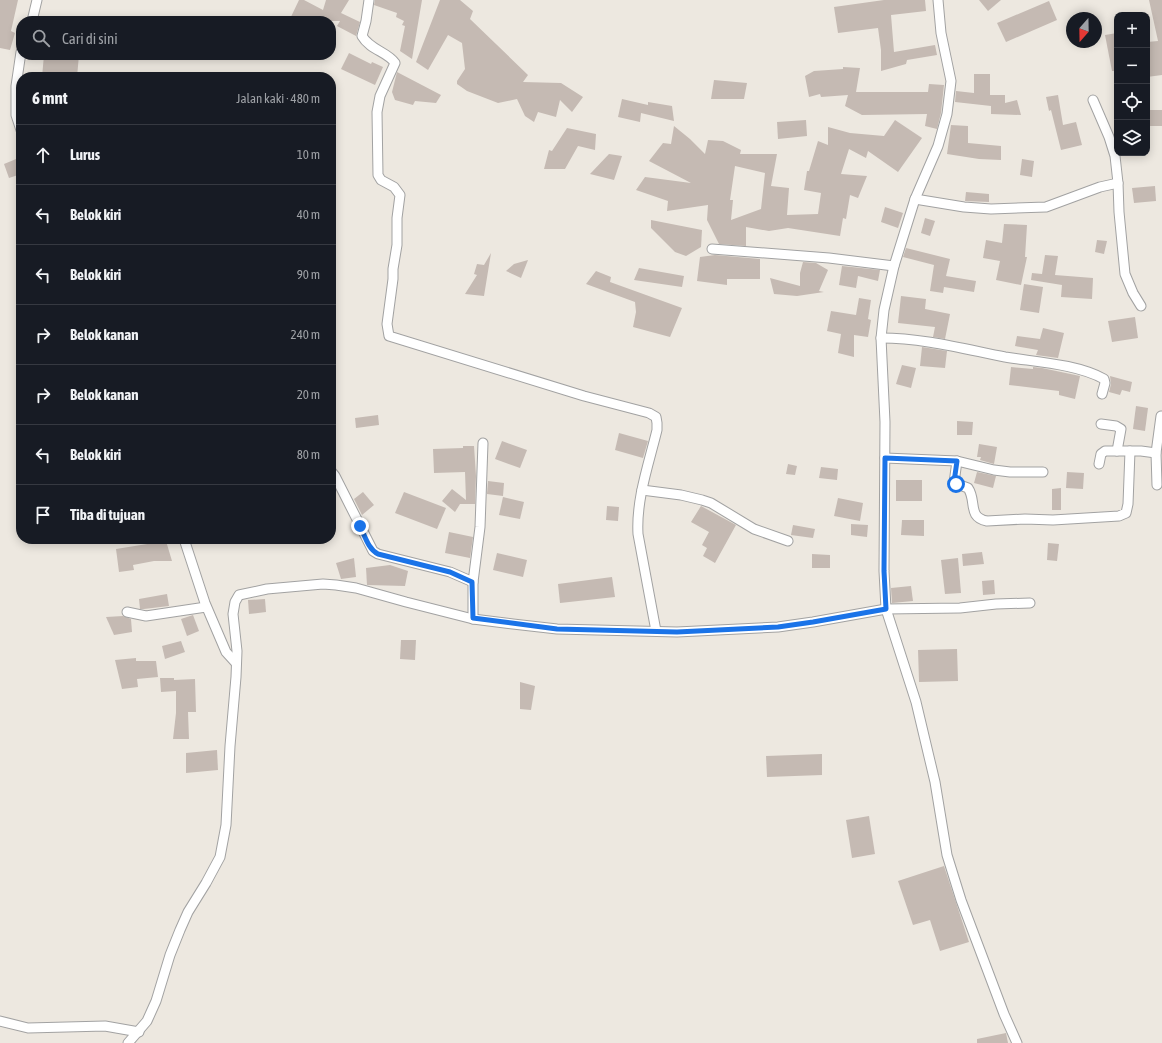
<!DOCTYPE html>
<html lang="id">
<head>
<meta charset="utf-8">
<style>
  :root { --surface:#171b24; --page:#242831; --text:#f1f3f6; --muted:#9ea1a6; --line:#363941 }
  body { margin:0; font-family:"Asap Condensed",sans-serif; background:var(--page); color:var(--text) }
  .controls { position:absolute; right:12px; top:12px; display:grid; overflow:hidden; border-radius:8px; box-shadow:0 2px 10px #0003 }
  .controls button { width:36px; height:36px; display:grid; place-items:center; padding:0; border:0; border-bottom:1px solid var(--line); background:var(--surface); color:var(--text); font:20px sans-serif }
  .compass { position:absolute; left:1066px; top:12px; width:36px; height:36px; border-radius:50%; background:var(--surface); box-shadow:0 2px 10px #0003; rotate:200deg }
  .stop { position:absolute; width:12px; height:12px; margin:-9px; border:3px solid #1a73e8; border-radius:50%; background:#fff }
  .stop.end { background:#1a73e8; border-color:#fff; box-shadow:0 1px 4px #0008 }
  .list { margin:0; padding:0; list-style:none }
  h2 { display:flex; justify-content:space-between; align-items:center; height:52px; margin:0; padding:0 16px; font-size:17px }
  h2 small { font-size:13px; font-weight:400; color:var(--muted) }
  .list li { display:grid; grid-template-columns:26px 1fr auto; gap:12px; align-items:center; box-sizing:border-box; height:60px; padding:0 16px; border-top:1px solid var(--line) }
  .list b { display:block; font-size:15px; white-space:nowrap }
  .list em { font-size:13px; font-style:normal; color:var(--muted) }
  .icon { flex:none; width:22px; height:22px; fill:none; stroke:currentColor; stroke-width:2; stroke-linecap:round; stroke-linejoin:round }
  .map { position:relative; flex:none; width:1162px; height:1043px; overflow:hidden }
  .search { position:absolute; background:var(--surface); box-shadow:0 2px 10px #0003; left:16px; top:16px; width:320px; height:44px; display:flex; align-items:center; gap:10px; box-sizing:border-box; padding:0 14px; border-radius:16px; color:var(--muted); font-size:15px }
  .panel { position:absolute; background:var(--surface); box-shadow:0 2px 10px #0003; left:16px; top:72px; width:320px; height:472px; border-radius:16px }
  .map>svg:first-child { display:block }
  .building { fill:#c5bab3; fill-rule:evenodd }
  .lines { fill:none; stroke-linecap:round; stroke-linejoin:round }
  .minor-casing { stroke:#a2a2a2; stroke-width:11 }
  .minor { stroke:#fff; stroke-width:9 }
  .route { stroke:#1a73e8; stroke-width:5 }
</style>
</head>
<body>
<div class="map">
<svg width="1162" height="1043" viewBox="0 0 1162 1043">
  <rect width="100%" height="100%" fill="#ede8e0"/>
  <!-- building -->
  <g class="building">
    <polygon points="0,0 18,0 11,31 15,33 10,50 0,48"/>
    <polygon points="299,0 304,0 323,10 326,0 349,0 341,13 360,22 356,36 337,26 340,21 289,21"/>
    <polygon points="375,0 422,0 412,59 400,51 405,26 402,25 404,21 396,17 397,13 374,5"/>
    <polygon points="440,0 460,0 473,11 470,19 528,75 523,82 561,83 583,97 572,112 560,100 556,117 538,112 534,122 525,116 517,99 498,103 467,91 457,84 457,81 465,69 462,43 448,35 428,70 416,62"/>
    <polygon points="884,0 925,0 926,11 891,15 894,52 935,45 937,55 907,60 906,64 881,71 881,50 878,28 838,33 834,7"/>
    <polygon points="979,0 1001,0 988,11"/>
    <polygon points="1149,0 1162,0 1162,75 1147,77 1147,42 1158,41"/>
    <polygon points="1049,1 1057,20 1006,42 997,23"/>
    <polygon points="1117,33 1117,71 1112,71 1105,35"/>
    <polygon points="349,53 371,64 372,62 383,67 375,85 341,69"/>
    <polygon points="44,55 79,55 77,77 42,77"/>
    <polygon points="843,67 860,68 856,92 928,92 929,84 944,85 941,113 937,129 925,126 927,114 862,115 845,106 848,95 821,97 820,94 809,97 805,76 814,71 843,69"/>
    <polygon points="397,72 441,95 436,103 415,101 413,105 395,100 392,92"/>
    <polygon points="974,74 990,74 990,95 1005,95 1005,103 1017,100 1021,115 991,114 991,106 955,102 956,91 974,93"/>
    <polygon points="714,80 747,83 744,99 711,99"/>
    <polygon points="1058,95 1063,125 1076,122 1082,145 1061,150 1051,110 1049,111 1046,97"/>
    <polygon points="622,99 648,105 648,102 672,106 674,121 641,113 640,122 618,117"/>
    <rect x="1148" y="110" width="14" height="16"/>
    <polygon points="806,120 807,136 778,139 777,122"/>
    <path d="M895,120l27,18 -24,34 -30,-21 -2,7 -17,-9 -8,25 26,2 -9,22 -8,-3 -4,24 -3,-1 -3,18 -52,-8 -19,3 -23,-4v19l-27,-2 -12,-24 1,-15 -41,6 1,-10 -32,-11 9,-13 46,6 -42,-22 14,-18 8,1 3,-18 16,13 15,15 3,-14 15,1 18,9 -1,4h37l-6,32 18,2 -2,27 31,-1 3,-21 -17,-3 3,-19h2l9,-30 10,4v-18l22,6 34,3zM735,166l30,7 -4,36 -30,11 2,-20h-3z"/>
    <polygon points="951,125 968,126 968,143 1001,146 1001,160 979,159 947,154"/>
    <polygon points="567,128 596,134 595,150 578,146 565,169 544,169 549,150 552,151"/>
    <polygon points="609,154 622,156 614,180 590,174"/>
    <polygon points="21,157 21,174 9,178 4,164"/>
    <polygon points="1022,159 1034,161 1032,177 1020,175"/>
    <polygon points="1155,186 1156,201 1134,203 1132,188"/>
    <polygon points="966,192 989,194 989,202 965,201"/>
    <polygon points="885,207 903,213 898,228 881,222"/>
    <polygon points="925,218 935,221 930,236 921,233"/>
    <polygon points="651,220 702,230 701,247 686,256 675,252 651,228"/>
    <polygon points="1004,224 1027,225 1025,257 1027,257 1021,285 996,280 1000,261 983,258 986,240 1002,243"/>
    <polygon points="1097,240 1107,241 1104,254 1095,252"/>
    <polygon points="906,248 950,259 946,276 976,281 974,292 944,287 943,293 930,291 934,265 903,257"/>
    <polygon points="491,253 484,296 465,294 477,275 474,274 477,264 484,265"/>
    <polygon points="715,255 760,259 760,279 727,279 727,285 697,281 700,257"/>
    <polygon points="1045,255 1058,256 1055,275 1093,278 1092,299 1061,297 1062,285 1031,280 1032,273 1042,274"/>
    <polygon points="528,260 521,278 506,271 514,264"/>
    <polygon points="803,262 816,263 828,270 819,291 824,292 797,296 774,294 770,278 800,286 800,273"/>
    <polygon points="842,266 880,270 878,281 858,276 856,288 839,285"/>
    <polygon points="639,268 684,276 682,287 634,280"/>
    <polygon points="596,271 611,277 610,282 682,308 670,337 633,327 636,312 635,302 586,284"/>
    <polygon points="1024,284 1043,287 1039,313 1020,310"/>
    <polygon points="901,296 926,299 925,309 950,314 945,339 933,337 935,327 898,323"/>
    <polygon points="859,298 871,300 868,319 871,320 868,337 854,335 854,357 838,353 841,334 827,331 831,311 856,315"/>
    <polygon points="1135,317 1138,338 1112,342 1108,321"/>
    <polygon points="1043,328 1064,333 1058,358 1036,355 1038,350 1015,346 1017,336 1040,339"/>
    <polygon points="922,347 947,351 945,368 920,366"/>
    <polygon points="902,365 916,368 911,388 896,384"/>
    <polygon points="1011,367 1033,369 1033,367 1042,368 1080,376 1075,399 1059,395 1059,391 1009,385"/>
    <polygon points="1110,376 1132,382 1130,392 1122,390 1120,395 1109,392 1111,384"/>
    <polygon points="1136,406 1148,408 1145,431 1133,429"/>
    <polygon points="378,415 379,425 356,428 355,418"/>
    <polygon points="957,421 973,422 972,435 957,435"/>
    <polygon points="619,433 648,441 643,458 615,450"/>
    <polygon points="502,441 527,450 520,468 495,459"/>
    <polygon points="979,444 997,447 994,464 980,460 981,457 977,457"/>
    <polygon points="463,446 474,446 476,476 475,504 460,504 455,512 442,501 452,489 466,500 465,472 434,473 433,449 463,448"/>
    <polygon points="788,464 797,466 795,475 786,474"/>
    <polygon points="821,467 838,469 837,480 819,478"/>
    <polygon points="977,472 996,476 993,488 974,483"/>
    <polygon points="1067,472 1084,473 1083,489 1066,488"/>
    <rect x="896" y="480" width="26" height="21"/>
    <polygon points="488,481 504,483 503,496 487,494"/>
    <polygon points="1061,488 1061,510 1052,510 1052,489"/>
    <polygon points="363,492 374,505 362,515 354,499"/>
    <polygon points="404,492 446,508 437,529 395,513"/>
    <polygon points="503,497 524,502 520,519 499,515"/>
    <polygon points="838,498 863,503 860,521 834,516"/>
    <polygon points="607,506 619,507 618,521 606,520"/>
    <polygon points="701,506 736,525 715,563 703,556 707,548 702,545 709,532 691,522"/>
    <polygon points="902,520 924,520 924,536 901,535"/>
    <polygon points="851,524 868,525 867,537 851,535"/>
    <polygon points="793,525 815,529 813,538 791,535"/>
    <polygon points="449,532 473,537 470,558 445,553"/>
    <polygon points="166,541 172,561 154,561 133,565 134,570 119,572 116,549"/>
    <polygon points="1048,543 1059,544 1057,561 1047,560"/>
    <polygon points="982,552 984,564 963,566 962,554"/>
    <polygon points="497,553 527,560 523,577 493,570"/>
    <polygon points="812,554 830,555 830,568 812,568"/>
    <polygon points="354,558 356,577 341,579 336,563"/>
    <polygon points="958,558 961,593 945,594 941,560"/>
    <polygon points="390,565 408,571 405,586 367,585 366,568"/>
    <polygon points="612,577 615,597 560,603 558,584"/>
    <polygon points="994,580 995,594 983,595 982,581"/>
    <polygon points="911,586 913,601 892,603 891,588"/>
    <polygon points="167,594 169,606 144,609 140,609 139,599"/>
    <polygon points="265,599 266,612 249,614 248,600"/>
    <polygon points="193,615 199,631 187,636 181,619"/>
    <polygon points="123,616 131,619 132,632 114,635 106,617"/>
    <polygon points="401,640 416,640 415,660 400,659"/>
    <polygon points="181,641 185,652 165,659 162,646"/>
    <polygon points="957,649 958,681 919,682 918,650"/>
    <polygon points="136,658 136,661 156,661 158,677 137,679 138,687 122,689 115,660"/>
    <polygon points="160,678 174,678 174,680 195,679 196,712 188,712 189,739 173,739 176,713 176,691 161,692"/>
    <polygon points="520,682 535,686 531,710 520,709"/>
    <polygon points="217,750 218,770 186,773 186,753"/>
    <polygon points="822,754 822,775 767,777 766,756"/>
    <polygon points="869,816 875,854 852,858 846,820"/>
    <polygon points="944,866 969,942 940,951 930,920 913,925 898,881"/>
    <polygon points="1006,1033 1008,1043 977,1043 977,1039"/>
  </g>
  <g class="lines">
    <!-- minor casing -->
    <g class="minor-casing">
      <g id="minor">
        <path d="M369,0l-3,21 -4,15c8,14 26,16 33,27l-15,33 -3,16 1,63 3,5 13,7 6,8 -3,23v27l-4,24v10l-6,45 2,12 195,60 65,17 7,4 1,6v7c-8,33 -21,69 -19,104l18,97"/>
        <polyline points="938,0 941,33 951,81 947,114 938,146 915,199 894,266 884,310 881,338 885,422 884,571 886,609 916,702 935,782 947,855 961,900 1004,1014 1017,1043"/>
        <polyline points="32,21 37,0"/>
        <polyline points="21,52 16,86 16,115 21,130"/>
        <polyline points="1093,100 1109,137 1115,156 1118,183 1119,212 1125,274 1133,293 1141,306"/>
        <polyline points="915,199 964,207 991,209 1046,207 1100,187 1118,183"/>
        <polyline points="712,249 829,258 894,266"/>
        <path d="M881,338c42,0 83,11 124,19 31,5 72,7 99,22l1,4 -3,11"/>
        <polyline points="1101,424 1116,426 1121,429 1117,451"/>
        <polyline points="885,458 957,461 994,470 1010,472 1043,472"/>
        <path d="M957,461l-3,22 14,5c9,13 -1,29 19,33l38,-2 28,1 66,-4 7,-3 2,-9 2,-53"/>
        <polyline points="1099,464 1101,454 1105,451 1141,451 1156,453"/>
        <polyline points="331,471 335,476 373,551 378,554 450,572 473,582"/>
        <polyline points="1157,485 1156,453 1161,416"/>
        <polyline points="642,490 681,495 702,500 711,503 754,529 788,541"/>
        <polyline points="184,539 205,603 226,652 236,663"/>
        <polyline points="127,612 146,616 206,607"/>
        <polyline points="473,619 473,582 480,527 483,443"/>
        <polyline points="0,1021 28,1028 105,1026 139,1032"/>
        <polyline points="128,1043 147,1021 156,1001 170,955 180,930 188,912 206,883 220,857 226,825 230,746 236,677 237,651 233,614 235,602 239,595 267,589 323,584 336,585 356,588 406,602 473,619 513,624 557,629 677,632 778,627 813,622 886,609 960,608 996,604 1030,603"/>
      </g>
    </g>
    <!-- minor -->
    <use href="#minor" class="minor"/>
  </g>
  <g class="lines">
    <!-- route -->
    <path class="route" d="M360,526c5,10 8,23 18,28l72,18 22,10 1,36 84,11 120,3 101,-5 35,-5 73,-13 -2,-38 1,-113 72,3 -3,21 2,2"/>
  </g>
</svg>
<div class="controls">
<button>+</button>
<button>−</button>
<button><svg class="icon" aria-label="locate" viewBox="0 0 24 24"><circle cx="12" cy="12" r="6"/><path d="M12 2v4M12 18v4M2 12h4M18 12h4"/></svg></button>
<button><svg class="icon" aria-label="layers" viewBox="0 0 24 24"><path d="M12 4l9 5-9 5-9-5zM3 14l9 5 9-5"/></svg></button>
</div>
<svg class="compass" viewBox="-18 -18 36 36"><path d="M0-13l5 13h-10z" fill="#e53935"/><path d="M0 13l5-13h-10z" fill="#9ea1a6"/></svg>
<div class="stop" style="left:956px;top:484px"></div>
<div class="stop end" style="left:360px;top:526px"></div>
<div class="search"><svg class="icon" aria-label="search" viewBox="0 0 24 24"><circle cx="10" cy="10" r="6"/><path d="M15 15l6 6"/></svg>Cari di sini</div>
<section class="panel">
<h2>6 mnt<small>Jalan kaki · 480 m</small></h2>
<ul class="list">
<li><svg class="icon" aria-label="ahead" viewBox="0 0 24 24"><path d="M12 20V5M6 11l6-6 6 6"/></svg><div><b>Lurus</b></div><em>10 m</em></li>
<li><svg class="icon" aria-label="left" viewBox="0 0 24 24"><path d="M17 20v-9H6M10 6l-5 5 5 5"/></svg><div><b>Belok kiri</b></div><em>40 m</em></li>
<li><svg class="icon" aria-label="left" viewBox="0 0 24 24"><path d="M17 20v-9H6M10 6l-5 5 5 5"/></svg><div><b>Belok kiri</b></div><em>90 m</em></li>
<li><svg class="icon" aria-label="right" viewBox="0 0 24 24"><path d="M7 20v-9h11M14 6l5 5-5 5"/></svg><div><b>Belok kanan</b></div><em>240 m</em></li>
<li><svg class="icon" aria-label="right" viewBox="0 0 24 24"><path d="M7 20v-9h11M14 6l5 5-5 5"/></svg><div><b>Belok kanan</b></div><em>20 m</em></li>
<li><svg class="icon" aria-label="left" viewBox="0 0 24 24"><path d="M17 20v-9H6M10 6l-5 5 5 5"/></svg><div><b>Belok kiri</b></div><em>80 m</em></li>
<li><svg class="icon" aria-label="arrive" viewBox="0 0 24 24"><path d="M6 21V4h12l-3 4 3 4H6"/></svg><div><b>Tiba di tujuan</b></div></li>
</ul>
</section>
</div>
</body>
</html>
